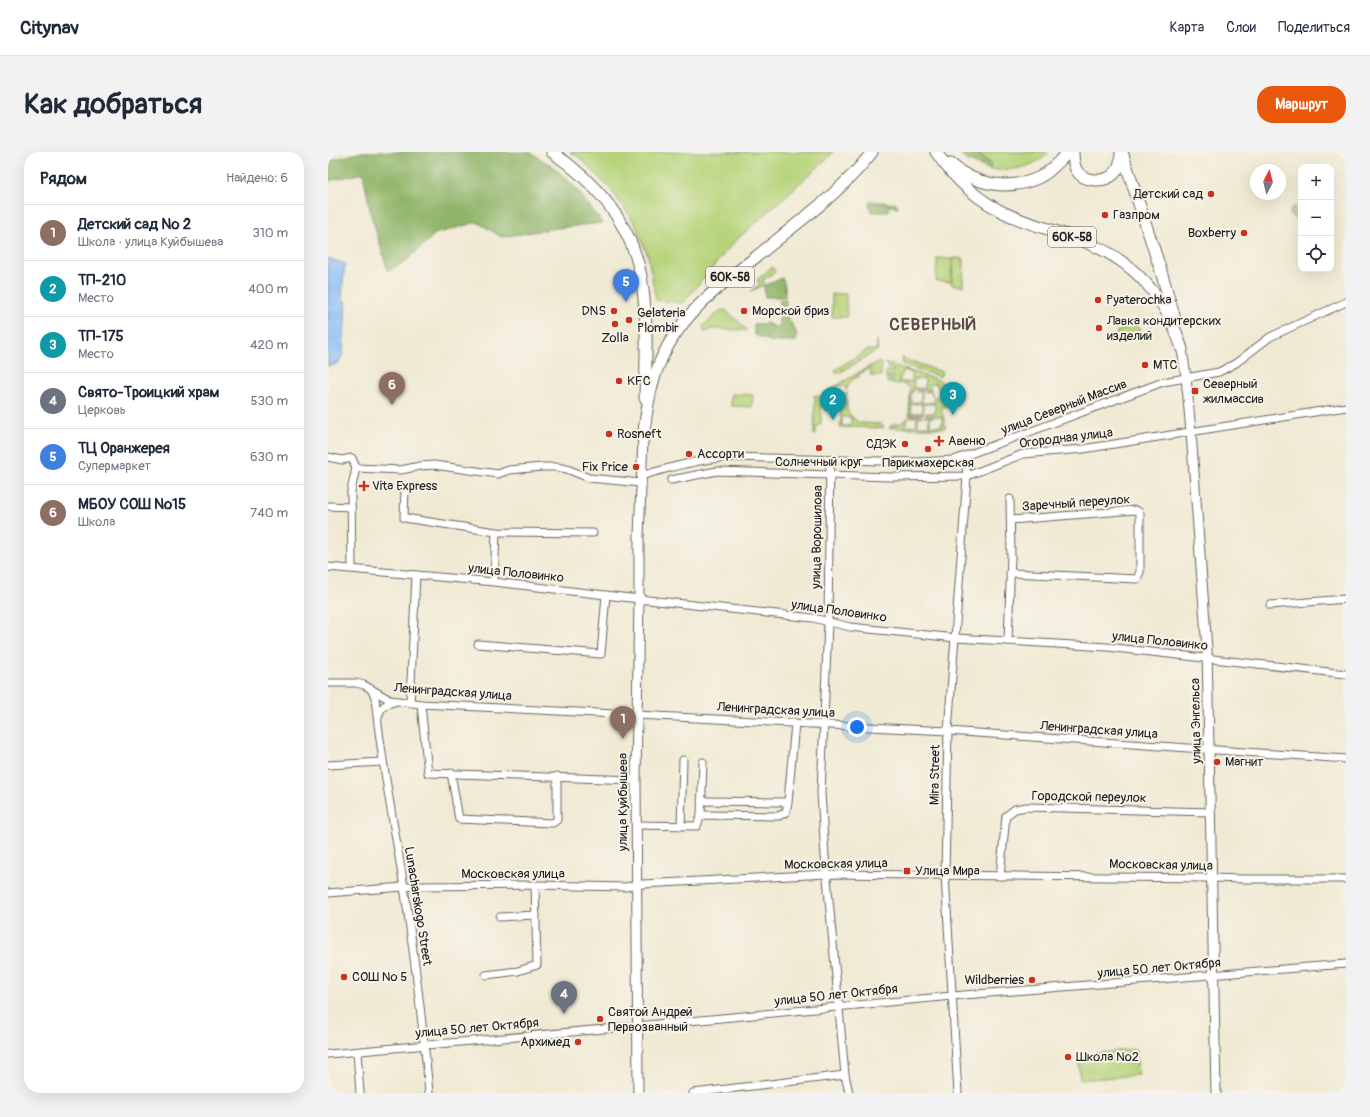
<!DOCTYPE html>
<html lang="ru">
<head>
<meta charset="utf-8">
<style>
  :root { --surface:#fff; --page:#f2f2f3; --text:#1f2937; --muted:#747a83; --line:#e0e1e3; --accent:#ea580c }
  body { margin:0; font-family:Pangolin,sans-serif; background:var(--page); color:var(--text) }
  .controls { position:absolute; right:12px; top:12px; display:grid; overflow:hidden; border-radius:8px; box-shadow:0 4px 16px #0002 }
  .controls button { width:36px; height:36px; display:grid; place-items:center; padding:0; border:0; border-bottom:1px solid var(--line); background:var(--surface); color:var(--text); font:20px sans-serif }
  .compass { position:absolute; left:922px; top:12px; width:36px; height:36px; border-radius:50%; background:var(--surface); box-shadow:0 4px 16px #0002; rotate:7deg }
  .you { position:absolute; left:529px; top:575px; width:14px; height:14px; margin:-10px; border:3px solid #fff; border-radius:50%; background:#1a73e8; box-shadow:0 0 0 6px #1a73e833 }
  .badge { display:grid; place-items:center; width:26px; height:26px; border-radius:50%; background:var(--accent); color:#fff; font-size:13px; font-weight:700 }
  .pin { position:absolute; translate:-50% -33px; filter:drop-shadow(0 1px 2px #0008) }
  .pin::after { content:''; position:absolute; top:21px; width:14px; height:12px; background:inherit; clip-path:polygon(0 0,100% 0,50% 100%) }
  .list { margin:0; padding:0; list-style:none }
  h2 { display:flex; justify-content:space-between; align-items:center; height:52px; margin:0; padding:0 16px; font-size:17px }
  h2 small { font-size:13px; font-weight:400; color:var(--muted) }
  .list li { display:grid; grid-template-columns:26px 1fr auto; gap:12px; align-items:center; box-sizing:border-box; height:56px; padding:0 16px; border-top:1px solid var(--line) }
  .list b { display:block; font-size:15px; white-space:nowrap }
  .list p { margin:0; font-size:13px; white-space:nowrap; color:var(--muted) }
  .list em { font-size:13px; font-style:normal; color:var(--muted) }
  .icon { flex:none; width:22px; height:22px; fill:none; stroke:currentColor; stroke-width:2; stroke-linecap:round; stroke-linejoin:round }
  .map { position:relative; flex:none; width:1018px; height:941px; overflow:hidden; border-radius:16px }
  header { display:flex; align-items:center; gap:24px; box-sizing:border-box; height:56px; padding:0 20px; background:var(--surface); border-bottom:1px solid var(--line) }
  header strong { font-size:19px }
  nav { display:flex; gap:22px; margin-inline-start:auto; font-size:14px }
  .intro { display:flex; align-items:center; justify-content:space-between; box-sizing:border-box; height:96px; padding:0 24px }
  h1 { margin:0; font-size:28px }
  .button { padding:10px 18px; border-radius:16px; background:var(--accent); color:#fff; font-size:14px; font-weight:700 }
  main { display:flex; gap:24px; padding:0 24px }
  aside { flex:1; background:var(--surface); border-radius:16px; box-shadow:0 4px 16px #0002 }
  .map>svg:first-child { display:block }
  .green { fill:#b7d47b; stroke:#6a784c }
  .forest { fill:#91b66b; stroke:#566944 }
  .water { fill:#86bbf5; stroke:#516c88 }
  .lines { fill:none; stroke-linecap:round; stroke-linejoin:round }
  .minor-casing { stroke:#66645c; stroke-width:9 }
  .major-casing { stroke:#66645c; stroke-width:11 }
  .highway-casing { stroke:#66645c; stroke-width:13 }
  .minor { stroke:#fff; stroke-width:7 }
  .major { stroke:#fff; stroke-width:9 }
  .highway { stroke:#fff; stroke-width:11 }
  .poi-dot { fill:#c8321e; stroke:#f7f3e8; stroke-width:1.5 }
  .labels { text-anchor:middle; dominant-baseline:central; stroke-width:4; stroke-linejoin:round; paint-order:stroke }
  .shield { fill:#f7f3e8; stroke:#5e5c59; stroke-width:1 }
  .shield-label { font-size:12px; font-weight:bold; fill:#1c1c1c }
  .poi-label { font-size:13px; fill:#1c1c1c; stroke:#f7f3e8; text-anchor:start }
  .street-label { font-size:13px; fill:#1c1c1c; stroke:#f7f3e8 }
  .district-label { font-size:17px; font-weight:bold; letter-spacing:1px; fill:#5d4842; stroke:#f7f3e8 }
</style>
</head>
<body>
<header>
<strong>Citynav</strong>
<nav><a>Карта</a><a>Слои</a><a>Поделиться</a></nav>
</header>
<div class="intro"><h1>Как добраться</h1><a class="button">Маршрут</a></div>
<main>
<aside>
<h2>Рядом<small>Найдено: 6</small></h2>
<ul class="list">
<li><span class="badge" style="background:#8d6e63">1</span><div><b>Детский сад № 2</b><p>Школа · улица Куйбышева</p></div><em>310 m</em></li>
<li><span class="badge" style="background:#0f9aa8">2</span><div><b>ТП-210</b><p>Место</p></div><em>400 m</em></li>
<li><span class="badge" style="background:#0f9aa8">3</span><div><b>ТП-175</b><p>Место</p></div><em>420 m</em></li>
<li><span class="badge" style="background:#6b7280">4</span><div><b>Свято-Троицкий храм</b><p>Церковь</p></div><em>530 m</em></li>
<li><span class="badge" style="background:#3f7fe0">5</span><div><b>ТЦ Оранжерея</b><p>Супермаркет</p></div><em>630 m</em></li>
<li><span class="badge" style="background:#8d6e63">6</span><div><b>МБОУ СОШ №15</b><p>Школа</p></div><em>740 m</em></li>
</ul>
</aside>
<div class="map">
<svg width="1018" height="941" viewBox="0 0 1018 941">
  <rect width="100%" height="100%" fill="#f7f3e8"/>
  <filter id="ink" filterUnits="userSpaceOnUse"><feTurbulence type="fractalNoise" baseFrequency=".025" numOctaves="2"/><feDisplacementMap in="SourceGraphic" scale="8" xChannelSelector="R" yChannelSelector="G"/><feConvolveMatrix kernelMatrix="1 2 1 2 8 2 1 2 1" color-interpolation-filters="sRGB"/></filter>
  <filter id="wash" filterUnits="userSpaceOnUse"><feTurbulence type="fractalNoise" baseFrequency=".012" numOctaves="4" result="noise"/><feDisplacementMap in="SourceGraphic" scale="16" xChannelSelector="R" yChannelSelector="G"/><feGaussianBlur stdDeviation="0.9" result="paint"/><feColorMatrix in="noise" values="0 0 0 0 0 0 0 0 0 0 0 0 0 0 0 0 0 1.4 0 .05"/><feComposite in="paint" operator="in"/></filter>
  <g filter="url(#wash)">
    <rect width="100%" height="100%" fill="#f0ead4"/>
    <!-- green -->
    <g class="green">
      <polygon points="242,0 505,0 501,5 405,91 355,151 328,148 320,104 306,70 283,38 252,6"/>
      <path d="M648,0h70l2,2c-18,15 -35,16 -58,16l1,-6z"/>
      <polygon points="965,55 973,56 973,68 963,64 962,60"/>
      <polygon points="609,106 624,107 623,130 608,129"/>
      <polygon points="625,106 636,107 635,134 624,133"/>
      <polygon points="444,115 447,120 436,127 436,133 423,139 432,132 429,128"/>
      <polygon points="504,142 518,142 519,165 504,165"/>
      <polygon points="398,158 419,178 382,177 379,180 376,179 375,174 392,159"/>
      <polygon points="809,171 814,188 789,183 788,180"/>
      <polygon points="548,188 549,188 550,198 516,218 514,218 515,219 509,222 507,218 539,198 549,198"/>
      <polygon points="574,206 614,220 612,225 575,212"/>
      <path d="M547,211h7l-1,13h-10l-1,-8 -11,6v3c-7,1 -12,7 -12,14l-1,-1v-4h-7l-4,2v6h11l1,-2v4h-9l-1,6 3,5h5v-10h2v13l5,7h-10v9h9v-8h2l7,5 21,1 3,4 -44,-1 1,-15 -10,-23z"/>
      <polygon points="558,211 613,229 622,253 613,256 617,270 617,276 561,276 562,274 565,274 565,272 571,272 580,266 581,266 576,274 588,274 589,265 582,265 581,263 594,264 594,265 590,265 590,274 601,274 601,265 596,265 596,264 607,264 607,265 602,265 602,274 614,274 614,265 609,265 608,262 597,262 597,261 607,261 607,252 595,252 595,262 584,262 584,261 594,261 594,252 583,252 583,262 581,262 582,239 586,239 586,240 583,240 583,250 593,250 593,240 588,240 588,239 596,239 594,241 594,251 607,250 603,240 597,240 597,239 603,239 606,246 613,243 608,231 601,233 603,238 597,238 597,227 586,227 586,236 596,236 596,238 582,237 578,233 574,232 574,230 584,230 584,221 576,218 572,226 572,232 560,231 558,226 562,226 562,228 565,228 565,224 558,225 558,219 565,220 565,217 560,217"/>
      <polygon points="403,242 425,243 424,255 403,254"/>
      <path d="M486,243l7,2v27l-5,3v8h-2c0,-6 0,-10 1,-15l-1,-1v-8l1,-3 -1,-4 1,-1z"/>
      <polygon points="808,897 810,923 752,928 750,903"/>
    </g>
    <!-- forest -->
    <g class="forest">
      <polygon points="34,0 202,0 227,16 250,38 274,71 229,76 174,85 149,70 107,82 78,109 60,119 43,63 35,21 0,29 0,9"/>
      <polygon points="630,0 648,0 663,13 662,18 637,7"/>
      <polygon points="543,49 569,52 570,55 560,54 560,60 543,60 541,51"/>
      <polygon points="454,126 457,134 457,145 437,145 436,134"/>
      <path d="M458,148c0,4 -1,10 0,14 3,9 14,17 10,27 -15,3 -29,1 -42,-7v-10l14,-1v2h5v2h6v-9h2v-6h2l-4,-11z"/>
    </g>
    <!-- water -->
    <polygon class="water" points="0,106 17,112 14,143 18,152 15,202 10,212 0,214"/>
  </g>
  <g filter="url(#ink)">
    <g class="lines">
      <!-- minor casing -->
      <g class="minor-casing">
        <g id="minor">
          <polyline points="0,305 14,308 24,306 28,316"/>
          <polyline points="502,308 500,470 493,641 497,704 517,923 521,941"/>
          <polyline points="28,316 73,318 92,314 106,313 170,322 181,318 214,315 228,315 239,317 261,326 313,331"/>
          <path d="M313,324c30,-9 59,-17 90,-19l187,5 36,-2 209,-78 56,-10 17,-9 34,-26 76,-35"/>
          <polyline points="343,328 389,319 561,325 639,324 695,302 755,297 1018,255"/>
          <polyline points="77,336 76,366 168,380 265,381"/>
          <polyline points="0,354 23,355"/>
          <polyline points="0,415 166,430 311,447 485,466 522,475 628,486 779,495 1018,522"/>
          <polyline points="24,416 23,339 28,316"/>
          <polyline points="682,421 809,427 812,420 812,362 810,359 807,358 683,368"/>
          <polyline points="166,430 168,380"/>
          <polyline points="942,453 1018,447"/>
          <polyline points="680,489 683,404 682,347"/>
          <polyline points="150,492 273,502 278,443"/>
          <polyline points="0,531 28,531 36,533 62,548 93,552 620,579 1018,607"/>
          <path d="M43,537l4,8c7,76 24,149 34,224 8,57 15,115 20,172"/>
          <polyline points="82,551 88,423"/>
          <polyline points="93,552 100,621 308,628"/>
          <path d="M50,566c2,-10 6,-14 16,-16"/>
          <polyline points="0,613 54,610"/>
          <polyline points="123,621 131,667 225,671 229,668 229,624"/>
          <polyline points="373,649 460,650"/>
          <polyline points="373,663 375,610"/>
          <polyline points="308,673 369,674 373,663 451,664 458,660 460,650 467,571"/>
          <polyline points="353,674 355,608"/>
          <polyline points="672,724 678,664 687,657 698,655 882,660"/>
          <polyline points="0,741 88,734 207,733 297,735 315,732 499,722 883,726 916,727 1018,727"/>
          <polyline points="172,765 208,763"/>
          <polyline points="158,823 190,819 209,813 207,733"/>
          <polyline points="29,900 32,941"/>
          <polyline points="0,902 309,874 624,844 1018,812"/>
          <polyline points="365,941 517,923"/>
          <polyline points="630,941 617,723 620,579 639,324 637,305"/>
        </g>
      </g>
      <!-- major casing -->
      <g class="major-casing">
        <g id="major">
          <polyline points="854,197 858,225 863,280 879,497 888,941"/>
          <polyline points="310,941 308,628 311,447 311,384 315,287"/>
        </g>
      </g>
      <!-- highway casing -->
      <g class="highway-casing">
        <g id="highway">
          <path d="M224,0c46,32 82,74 90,131 6,38 4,77 3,115"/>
          <path d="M608,0c18,27 42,49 73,63 24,11 50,16 74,26 52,20 83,56 99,108"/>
          <path d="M745,0c0,6 0,13 4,19 7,11 27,12 37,3 5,-5 7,-14 7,-21"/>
          <polyline points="794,0 833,119 846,164"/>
          <path d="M623,12c24,22 60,27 89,13 11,-6 20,-16 28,-25"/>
          <path d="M315,287c3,-24 6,-49 15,-72 18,-48 58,-79 98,-110 23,-19 46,-37 69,-56 17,-15 33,-30 47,-49"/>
        </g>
      </g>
      <!-- minor -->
      <use href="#minor" class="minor"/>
      <!-- major -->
      <use href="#major" class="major"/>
      <!-- highway -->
      <use href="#highway" class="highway"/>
    </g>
  </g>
  <!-- markers -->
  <g class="poi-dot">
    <circle cx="883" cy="42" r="4"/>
    <circle cx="777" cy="63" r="4"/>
    <circle cx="916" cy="81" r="4"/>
    <circle cx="770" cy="148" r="4"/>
    <circle cx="286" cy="159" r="4"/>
    <circle cx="416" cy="159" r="4"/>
    <circle cx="301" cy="168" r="4"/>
    <circle cx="287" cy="172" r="4"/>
    <circle cx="771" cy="176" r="4"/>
    <circle cx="817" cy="213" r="4"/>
    <circle cx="291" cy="229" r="4"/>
    <rect x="863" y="235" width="8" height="8" rx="2"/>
    <circle cx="281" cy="282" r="4"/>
    <path d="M609 283h4v4h4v4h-4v4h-4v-4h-4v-4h4z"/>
    <circle cx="577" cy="292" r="4"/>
    <circle cx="491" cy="296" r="4"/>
    <circle cx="600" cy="297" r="4"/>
    <circle cx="361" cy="302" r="4"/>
    <circle cx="308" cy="315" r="4"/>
    <path d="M34 328h4v4h4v4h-4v4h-4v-4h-4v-4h4z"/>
    <circle cx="889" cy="610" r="4"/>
    <rect x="575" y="715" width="8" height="8" rx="2"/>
    <circle cx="16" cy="825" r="4"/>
    <circle cx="704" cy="828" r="4"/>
    <circle cx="272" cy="867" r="4"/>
    <circle cx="250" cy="890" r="4"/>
    <circle cx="740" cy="905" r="4"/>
  </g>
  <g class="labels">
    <!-- shield labels -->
    <g class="shield">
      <rect x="720" y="75" width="48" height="20" rx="3"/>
      <rect x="378" y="115" width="48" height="20" rx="3"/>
    </g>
    <g class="shield-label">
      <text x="744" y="85">60К-58</text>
      <text x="402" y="125">60К-58</text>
    </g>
    <!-- poi labels -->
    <g class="poi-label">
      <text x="875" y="42" text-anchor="end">Детский сад</text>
      <text x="785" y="63">Газпром</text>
      <text x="908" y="81" text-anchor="end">Boxberry</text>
      <text x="778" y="148">Pyaterochka</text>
      <text x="278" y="159" text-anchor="end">DNS</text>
      <text x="424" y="159">Морской бриз</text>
      <text x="309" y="161">Gelateria<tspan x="309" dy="15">Plombir</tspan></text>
      <text x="779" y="169">Лавка кондитерских<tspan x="779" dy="15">изделий</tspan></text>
      <text x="287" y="186" text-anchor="middle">Zolla</text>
      <text x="825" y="213">МТС</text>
      <text x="299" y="229">KFC</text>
      <text x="875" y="232">Северный<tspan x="875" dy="15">жилмассив</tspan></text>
      <text x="289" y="282">Rosneft</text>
      <text x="620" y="289">Авеню</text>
      <text x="569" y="292" text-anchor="end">СДЭК</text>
      <text x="369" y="302">Ассорти</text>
      <text x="491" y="310" text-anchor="middle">Солнечный круг</text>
      <text x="600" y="311" text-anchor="middle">Парикмахерская</text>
      <text x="300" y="315" text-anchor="end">Fix Price</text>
      <text x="44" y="334">Vita Express</text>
      <text x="897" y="610">Магнит</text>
      <text x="587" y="719">Улица Мира</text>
      <text x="24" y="825">СОШ № 5</text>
      <text x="696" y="828" text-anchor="end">Wildberries</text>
      <text x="280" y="860">Святой Андрей<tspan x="280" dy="15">Первозванный</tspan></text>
      <text x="242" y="890" text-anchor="end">Архимед</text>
      <text x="748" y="905">Школа №2</text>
    </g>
    <!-- street labels -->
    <g class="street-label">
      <text transform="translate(736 255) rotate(-21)">улица Северный Массив</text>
      <text transform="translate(738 286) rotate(-7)">Огородная улица</text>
      <text transform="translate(748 351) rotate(-4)">Заречный переулок</text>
      <text transform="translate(489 385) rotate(-89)">улица Ворошилова</text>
      <text transform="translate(188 421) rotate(6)">улица Половинко</text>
      <text transform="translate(511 459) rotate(8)">улица Половинко</text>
      <text transform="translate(832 489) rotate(6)">улица Половинко</text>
      <text transform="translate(125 540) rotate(4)">Ленинградская улица</text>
      <text transform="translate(448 558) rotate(3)">Ленинградская улица</text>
      <text transform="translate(868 569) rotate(-91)">улица Энгельса</text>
      <text transform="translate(771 578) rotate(4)">Ленинградская улица</text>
      <text transform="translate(607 623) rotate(-89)">Mira Street</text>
      <text transform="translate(761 645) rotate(1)">Городской переулок</text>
      <text transform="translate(295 650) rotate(-90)">улица Куйбышева</text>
      <text transform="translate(508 712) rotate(-1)">Московская улица</text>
      <text transform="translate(833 713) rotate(1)">Московская улица</text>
      <text x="185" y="722">Московская улица</text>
      <text transform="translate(90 754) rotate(81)">Lunacharskogo Street</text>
      <text transform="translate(831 816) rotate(-5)">улица 50 лет Октября</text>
      <text transform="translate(508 843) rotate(-6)">улица 50 лет Октября</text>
      <text transform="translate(149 876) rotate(-5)">улица 50 лет Октября</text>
    </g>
    <!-- district labels -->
    <g class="district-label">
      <text x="605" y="172">СЕВЕРНЫЙ</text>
    </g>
  </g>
</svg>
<div class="controls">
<button>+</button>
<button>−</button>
<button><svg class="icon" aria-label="locate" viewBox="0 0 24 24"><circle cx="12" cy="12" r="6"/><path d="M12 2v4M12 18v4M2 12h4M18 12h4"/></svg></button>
</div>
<svg class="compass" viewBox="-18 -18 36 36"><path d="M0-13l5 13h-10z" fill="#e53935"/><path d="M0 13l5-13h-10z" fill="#747a83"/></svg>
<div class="you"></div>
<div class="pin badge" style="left:295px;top:587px;background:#8d6e63">1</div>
<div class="pin badge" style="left:505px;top:268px;background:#0f9aa8">2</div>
<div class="pin badge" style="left:625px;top:263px;background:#0f9aa8">3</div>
<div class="pin badge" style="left:236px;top:862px;background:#6b7280">4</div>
<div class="pin badge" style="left:298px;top:150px;background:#3f7fe0">5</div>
<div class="pin badge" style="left:64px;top:253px;background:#8d6e63">6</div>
</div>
</main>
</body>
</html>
